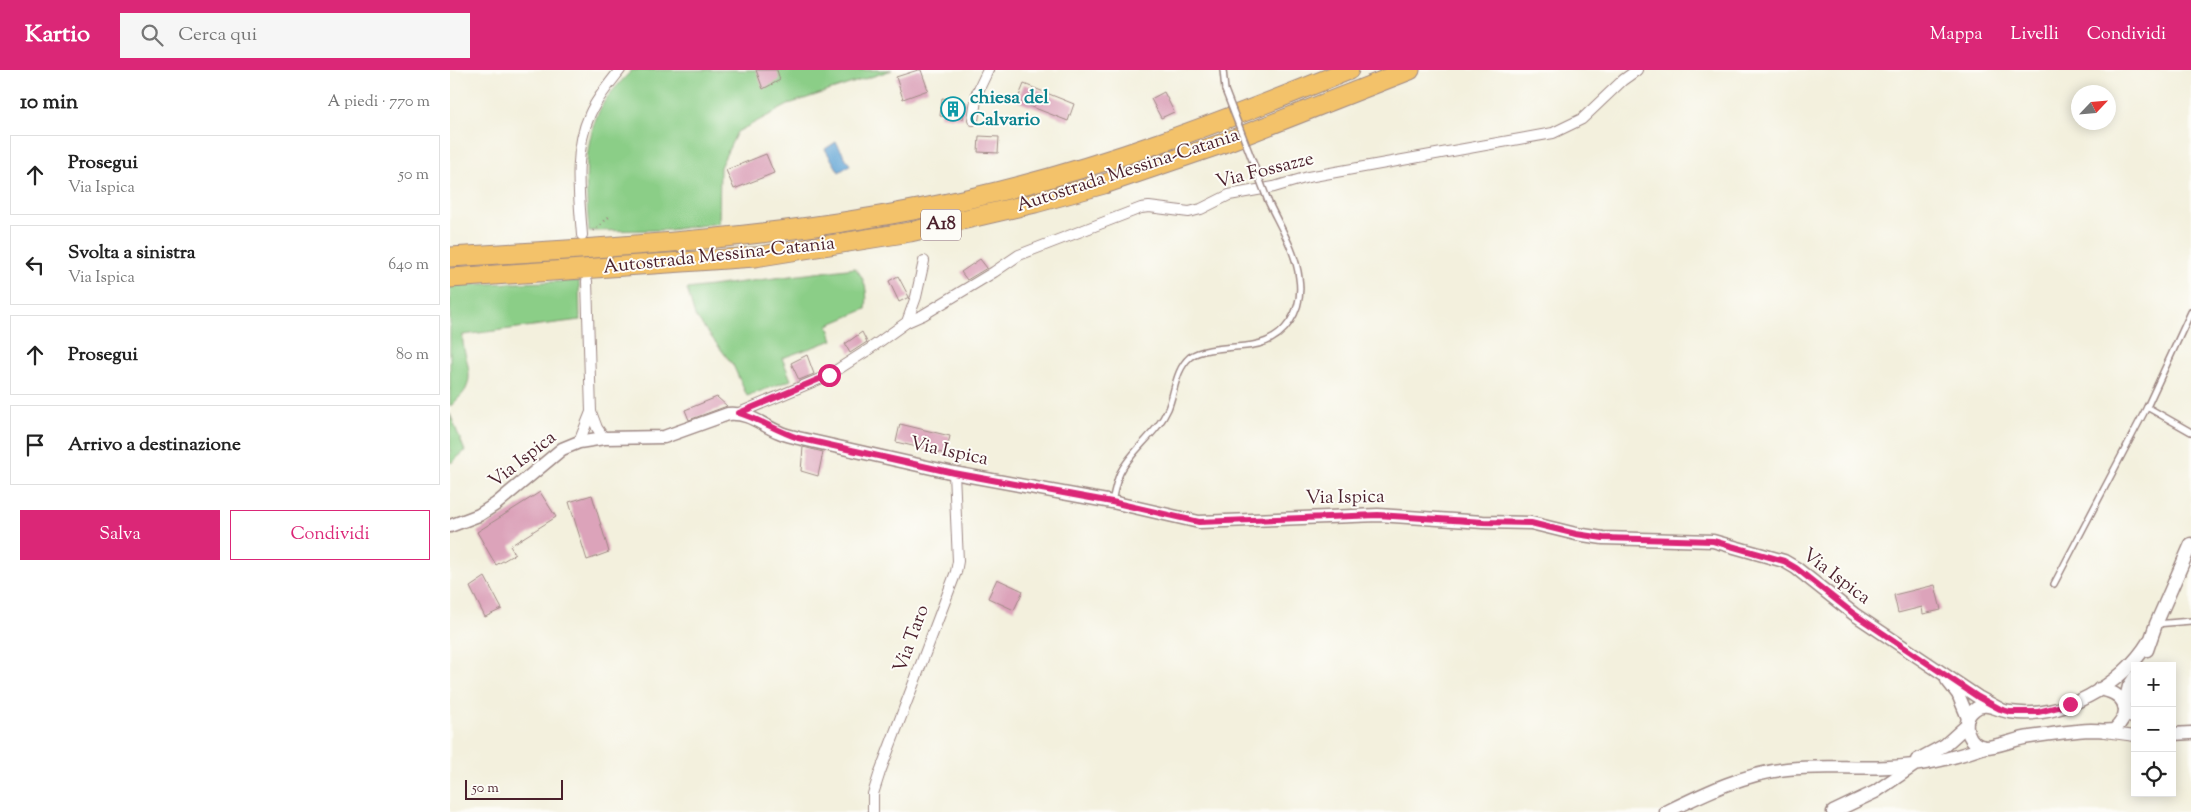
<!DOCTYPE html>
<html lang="it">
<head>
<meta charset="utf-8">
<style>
  :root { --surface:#fff; --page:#f6f6f6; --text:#222; --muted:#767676; --line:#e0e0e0; --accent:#db2777 }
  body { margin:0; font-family:"Sorts Mill Goudy",serif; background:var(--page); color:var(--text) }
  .controls { position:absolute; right:15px; bottom:15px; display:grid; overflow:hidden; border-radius:0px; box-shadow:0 2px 12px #0003 }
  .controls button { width:45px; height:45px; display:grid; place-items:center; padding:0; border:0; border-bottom:1px solid var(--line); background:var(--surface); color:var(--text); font:25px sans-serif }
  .compass { position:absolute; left:1621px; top:15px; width:45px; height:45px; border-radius:50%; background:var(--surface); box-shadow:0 2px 12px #0003; rotate:64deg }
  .scale { position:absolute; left:15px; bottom:12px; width:98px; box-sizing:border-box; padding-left:5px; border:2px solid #4a1f2b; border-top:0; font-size:14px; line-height:18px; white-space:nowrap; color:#4a1f2b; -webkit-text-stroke:4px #fdfcf7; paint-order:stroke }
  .stop { position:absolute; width:15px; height:15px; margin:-11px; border:4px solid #db2777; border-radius:50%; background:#fff }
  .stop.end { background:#db2777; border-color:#fff; box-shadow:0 1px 5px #0008 }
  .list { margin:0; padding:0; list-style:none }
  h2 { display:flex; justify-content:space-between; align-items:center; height:65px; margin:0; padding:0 20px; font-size:21px }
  h2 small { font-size:16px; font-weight:400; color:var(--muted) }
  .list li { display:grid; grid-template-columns:32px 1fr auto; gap:15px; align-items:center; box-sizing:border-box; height:80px; margin:0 10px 10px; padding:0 10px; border:1px solid var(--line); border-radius:0px }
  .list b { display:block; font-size:19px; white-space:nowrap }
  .list p { margin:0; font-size:16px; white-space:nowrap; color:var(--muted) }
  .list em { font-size:16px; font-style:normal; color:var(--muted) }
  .actions { display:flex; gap:10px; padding:15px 20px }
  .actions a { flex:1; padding:11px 0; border:1px solid var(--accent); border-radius:0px; text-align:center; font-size:18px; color:var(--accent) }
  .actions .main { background:var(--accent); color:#fff }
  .icon { flex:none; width:28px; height:28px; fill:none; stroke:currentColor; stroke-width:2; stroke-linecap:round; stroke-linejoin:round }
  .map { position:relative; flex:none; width:1741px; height:742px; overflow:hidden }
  header { display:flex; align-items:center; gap:30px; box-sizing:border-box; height:70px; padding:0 25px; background:var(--accent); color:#fff }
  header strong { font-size:24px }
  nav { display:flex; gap:28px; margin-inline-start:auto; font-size:18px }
  .search { width:350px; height:45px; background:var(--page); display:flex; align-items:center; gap:12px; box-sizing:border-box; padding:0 18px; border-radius:0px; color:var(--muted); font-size:19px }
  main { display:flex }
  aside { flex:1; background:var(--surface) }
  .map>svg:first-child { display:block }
  .green { fill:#8bce87; stroke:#6a7659 }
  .water { fill:#61a4d5; stroke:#566280 }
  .building { fill:#dca3ba }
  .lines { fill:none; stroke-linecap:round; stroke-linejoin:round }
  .service-casing { stroke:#9e8884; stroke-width:8 }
  .minor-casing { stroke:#9e8884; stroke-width:12 }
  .tertiary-casing { stroke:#9e8884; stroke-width:15 }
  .motorway-casing { stroke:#9e8884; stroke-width:21 }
  .path { stroke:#9e8884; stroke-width:2.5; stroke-dasharray:1 4; stroke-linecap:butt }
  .service { stroke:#fff; stroke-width:5 }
  .minor { stroke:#fff; stroke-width:10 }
  .tertiary { stroke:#fff; stroke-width:12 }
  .motorway { stroke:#f3c26a; stroke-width:19 }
  .service-bridge-casing { stroke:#9e8884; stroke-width:8; stroke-linecap:butt }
  .service-bridge { stroke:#fff; stroke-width:5 }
  .route { stroke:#db2777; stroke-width:6 }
  .labels { text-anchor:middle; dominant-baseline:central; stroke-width:4; stroke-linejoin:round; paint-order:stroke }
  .shield { fill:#fdfcf7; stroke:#806168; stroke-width:1 }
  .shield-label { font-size:18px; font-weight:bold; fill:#4a1f2b }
  .culture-label { font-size:19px; font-weight:bold; fill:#0d838f; stroke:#fdfcf7; text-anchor:start }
  .street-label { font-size:19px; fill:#4a1f2b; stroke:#fdfcf7 }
</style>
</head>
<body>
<header>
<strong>Kartio</strong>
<div class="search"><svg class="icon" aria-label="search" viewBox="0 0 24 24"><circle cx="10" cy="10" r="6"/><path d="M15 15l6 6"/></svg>Cerca qui</div>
<nav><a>Mappa</a><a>Livelli</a><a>Condividi</a></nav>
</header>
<main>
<aside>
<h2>10 min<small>A piedi · 770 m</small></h2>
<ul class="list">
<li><svg class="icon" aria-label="ahead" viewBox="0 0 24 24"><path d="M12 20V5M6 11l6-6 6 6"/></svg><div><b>Prosegui</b><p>Via Ispica</p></div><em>50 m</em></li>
<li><svg class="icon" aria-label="left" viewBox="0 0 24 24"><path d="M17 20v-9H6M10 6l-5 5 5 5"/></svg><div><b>Svolta a sinistra</b><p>Via Ispica</p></div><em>640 m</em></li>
<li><svg class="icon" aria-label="ahead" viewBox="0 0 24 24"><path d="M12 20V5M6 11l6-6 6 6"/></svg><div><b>Prosegui</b></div><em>80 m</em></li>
<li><svg class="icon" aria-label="arrive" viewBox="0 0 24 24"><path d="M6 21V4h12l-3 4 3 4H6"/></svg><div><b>Arrivo a destinazione</b></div></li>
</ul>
<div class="actions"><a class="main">Salva</a><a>Condividi</a></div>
</aside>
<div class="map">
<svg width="1741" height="742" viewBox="0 0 1741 742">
  <rect width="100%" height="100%" fill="#fdfcf7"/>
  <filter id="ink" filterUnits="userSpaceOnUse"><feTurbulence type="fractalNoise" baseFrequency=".02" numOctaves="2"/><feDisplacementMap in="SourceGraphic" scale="10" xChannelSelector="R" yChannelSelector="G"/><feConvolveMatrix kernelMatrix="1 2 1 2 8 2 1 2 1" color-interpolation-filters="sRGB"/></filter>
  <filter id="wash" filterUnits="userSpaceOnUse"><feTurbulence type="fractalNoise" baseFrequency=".0096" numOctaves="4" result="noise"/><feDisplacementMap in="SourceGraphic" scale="20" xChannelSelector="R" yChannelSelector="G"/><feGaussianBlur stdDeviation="1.12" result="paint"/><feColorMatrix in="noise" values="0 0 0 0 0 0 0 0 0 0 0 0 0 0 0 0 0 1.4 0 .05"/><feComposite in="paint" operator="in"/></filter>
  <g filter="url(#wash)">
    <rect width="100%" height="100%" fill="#f3f0dd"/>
    <!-- green -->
    <g class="green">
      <path d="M182,0h260l-100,33 -55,29 -17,35 -1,56 -50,7 -80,1c-3,-42 -8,-91 15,-129 7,-11 19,-22 28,-32z"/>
      <path d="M405,198c11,11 13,26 11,41l-38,16 5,15 -51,18 9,22 -44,16 -14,-31 -38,-49 -8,-27z"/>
      <path d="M129,211l1,39 -117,15c-2,17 12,36 3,54 -3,6 -11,12 -16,18v-122z"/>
      <polygon points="0,344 15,381 1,393 0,392"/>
    </g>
    <!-- water -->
    <polygon class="water" points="386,72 400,95 389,102 375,79"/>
    <g id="blocks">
      <!-- building -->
      <g class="building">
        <polygon points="306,0 327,0 330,10 313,19"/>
        <polygon points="468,0 471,0 478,20 453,29 446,7"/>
        <polygon points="574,14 624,34 618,51 567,31"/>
        <polygon points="714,22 724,42 711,48 701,29"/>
        <polygon points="492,28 516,32 513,49 490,46"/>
        <polygon points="529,66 549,67 548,83 528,82"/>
        <polygon points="316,84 324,103 284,119 276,100"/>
        <polygon points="530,189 537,198 517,210 511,202"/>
        <polygon points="448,206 459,227 449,232 439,211"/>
        <polygon points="412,262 417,272 400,283 395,274"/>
        <polygon points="357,285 364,304 349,310 341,293"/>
        <polygon points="267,327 277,336 239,350 235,340"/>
        <polygon points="450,354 500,366 496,384 446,372"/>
        <polygon points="353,377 373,382 368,406 351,401"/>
        <polygon points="90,422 106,447 60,476 65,484 46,495 27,462"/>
        <polygon points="142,425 159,482 137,490 119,432"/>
        <polygon points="35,507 52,539 35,547 20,517"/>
        <polygon points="547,509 573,521 564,540 538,528"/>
        <polygon points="1485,515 1491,540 1473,544 1472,537 1448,543 1444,525"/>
      </g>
    </g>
  </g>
  <g filter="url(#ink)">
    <use href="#blocks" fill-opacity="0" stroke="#9e8884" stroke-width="1"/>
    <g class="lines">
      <!-- service casing -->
      <g class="service-casing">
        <g id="service">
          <polyline points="773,0 775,20"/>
          <polyline points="1741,242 1697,337 1741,362"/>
          <path d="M662,432c2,-10 4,-20 8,-29 12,-24 37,-39 48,-64 7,-17 7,-39 22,-52 13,-10 46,-9 63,-12 32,-5 51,-35 46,-67 -3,-27 -20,-53 -31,-77"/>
          <polyline points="1604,514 1697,337"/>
          <polyline points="1706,554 1741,551"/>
        </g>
      </g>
      <!-- minor casing -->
      <g class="minor-casing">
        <g id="minor">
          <polyline points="523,50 527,23 538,0"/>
          <path d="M132,165c-3,-39 -9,-84 8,-121 7,-16 19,-30 30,-44"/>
          <polyline points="137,211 141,342 147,358 154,368"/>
          <polyline points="457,252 473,245 544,202 569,185 691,138 699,137 739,142 751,139 779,125 824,117 858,107 1103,63 1132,49 1173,10 1187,0"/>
          <polyline points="289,343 379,305 418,280 457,252 466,227 474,191"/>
          <polyline points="129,372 141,342"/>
          <polyline points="1675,639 1685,651"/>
          <polyline points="1655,662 1685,666"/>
          <polyline points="423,742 423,724 430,702 506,502 508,491 504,403"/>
        </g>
      </g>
      <!-- tertiary casing -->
      <g class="tertiary-casing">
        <g id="tertiary">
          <path d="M0,456l29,-11 17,-11 66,-55 17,-7 25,-4 60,-1 64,-23c21,-2 32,10 51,18 6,3 12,4 19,6l156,35 158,29 87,20 179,-7 105,7 48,1 45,11 27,4 110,3 71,20 12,7 58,46 124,83 22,12"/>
          <polyline points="1697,580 1706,554 1741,474"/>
          <polyline points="1497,610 1508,624 1518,648"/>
          <path d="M1649,619c26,4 35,22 15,41 -8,1 -15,0 -23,0 -20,1 -41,4 -61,7 -12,1 -33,10 -44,10 -18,-1 -26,-26 -12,-37 11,-10 24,1 36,2 52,8 112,-27 139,-71"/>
          <polyline points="1674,636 1679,616 1685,607"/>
          <polyline points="1722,664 1741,663"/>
          <polyline points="1467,690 1495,675 1516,656"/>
          <path d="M1216,742c39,-19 77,-38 121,-43 33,-4 68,0 102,-2 33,-1 65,-9 96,-20"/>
          <polyline points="1383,742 1425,722 1463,696"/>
        </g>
      </g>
      <!-- motorway casing -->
      <g class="motorway-casing">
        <g id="motorway">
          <path d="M0,187c176,-10 349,-20 521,-59 132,-30 253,-77 378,-128"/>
          <polyline points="0,208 305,187 460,162 585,133 654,114 771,74 960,0"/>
        </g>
      </g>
      <!-- path -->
      <polyline class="path" points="143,161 161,145"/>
      <!-- service -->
      <use href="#service" class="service"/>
      <!-- minor -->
      <use href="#minor" class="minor"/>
      <!-- tertiary -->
      <use href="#tertiary" class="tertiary"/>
      <!-- motorway -->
      <use href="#motorway" class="motorway"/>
      <!-- service-bridge casing -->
      <g class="service-bridge-casing">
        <polyline id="service-bridge" points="775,20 818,131"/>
      </g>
      <!-- service-bridge -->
      <use href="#service-bridge" class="service-bridge"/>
    </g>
  </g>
  <g class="lines" filter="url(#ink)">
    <!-- route -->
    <path class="route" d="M379,305l-90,38c20,6 38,18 59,25l156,35 158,29 87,20 179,-7 105,7 48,1 45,11 27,4 110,3 71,20 12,7 58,46 124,83 22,12 10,3h28l32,-8"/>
  </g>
  <!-- icons -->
  <defs>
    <g id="building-ring" transform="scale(1.25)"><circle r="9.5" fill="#fdfcf7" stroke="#0f9aa8" stroke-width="1.5"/><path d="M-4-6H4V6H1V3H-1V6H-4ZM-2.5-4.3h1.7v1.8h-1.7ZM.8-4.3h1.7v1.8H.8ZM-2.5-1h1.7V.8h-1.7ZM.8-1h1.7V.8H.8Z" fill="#0f9aa8"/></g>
  </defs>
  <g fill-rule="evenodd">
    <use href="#building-ring" x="503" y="39"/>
  </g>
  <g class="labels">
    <!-- shield labels -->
    <rect class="shield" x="471" y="139.5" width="40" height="31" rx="4"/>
    <g class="shield-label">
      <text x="491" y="155">A18</text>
    </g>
    <!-- culture labels -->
    <g class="culture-label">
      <text x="520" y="28">chiesa del<tspan x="520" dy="22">Calvario</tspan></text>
    </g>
    <!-- street labels -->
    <g class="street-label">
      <text transform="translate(678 101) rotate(-18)">Autostrada Messina-Catania</text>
      <text transform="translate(815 101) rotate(-14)">Via Fossazze</text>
      <text transform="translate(269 186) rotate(-6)">Autostrada Messina-Catania</text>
      <text transform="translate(499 382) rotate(12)">Via Ispica</text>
      <text transform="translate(73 390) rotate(-38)">Via Ispica</text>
      <text transform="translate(895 428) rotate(-1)">Via Ispica</text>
      <text transform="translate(1386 507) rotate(37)">Via Ispica</text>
      <text transform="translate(462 569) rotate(-70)">Via Taro</text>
    </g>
  </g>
</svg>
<div class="controls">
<button>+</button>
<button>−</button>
<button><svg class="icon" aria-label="locate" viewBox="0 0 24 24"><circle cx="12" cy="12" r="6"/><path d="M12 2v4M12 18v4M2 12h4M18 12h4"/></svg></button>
</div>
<svg class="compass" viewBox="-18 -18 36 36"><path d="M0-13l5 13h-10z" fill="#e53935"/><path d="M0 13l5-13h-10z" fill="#767676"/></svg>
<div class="scale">50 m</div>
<div class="stop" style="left:379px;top:305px"></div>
<div class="stop end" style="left:1620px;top:634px"></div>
</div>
</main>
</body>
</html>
